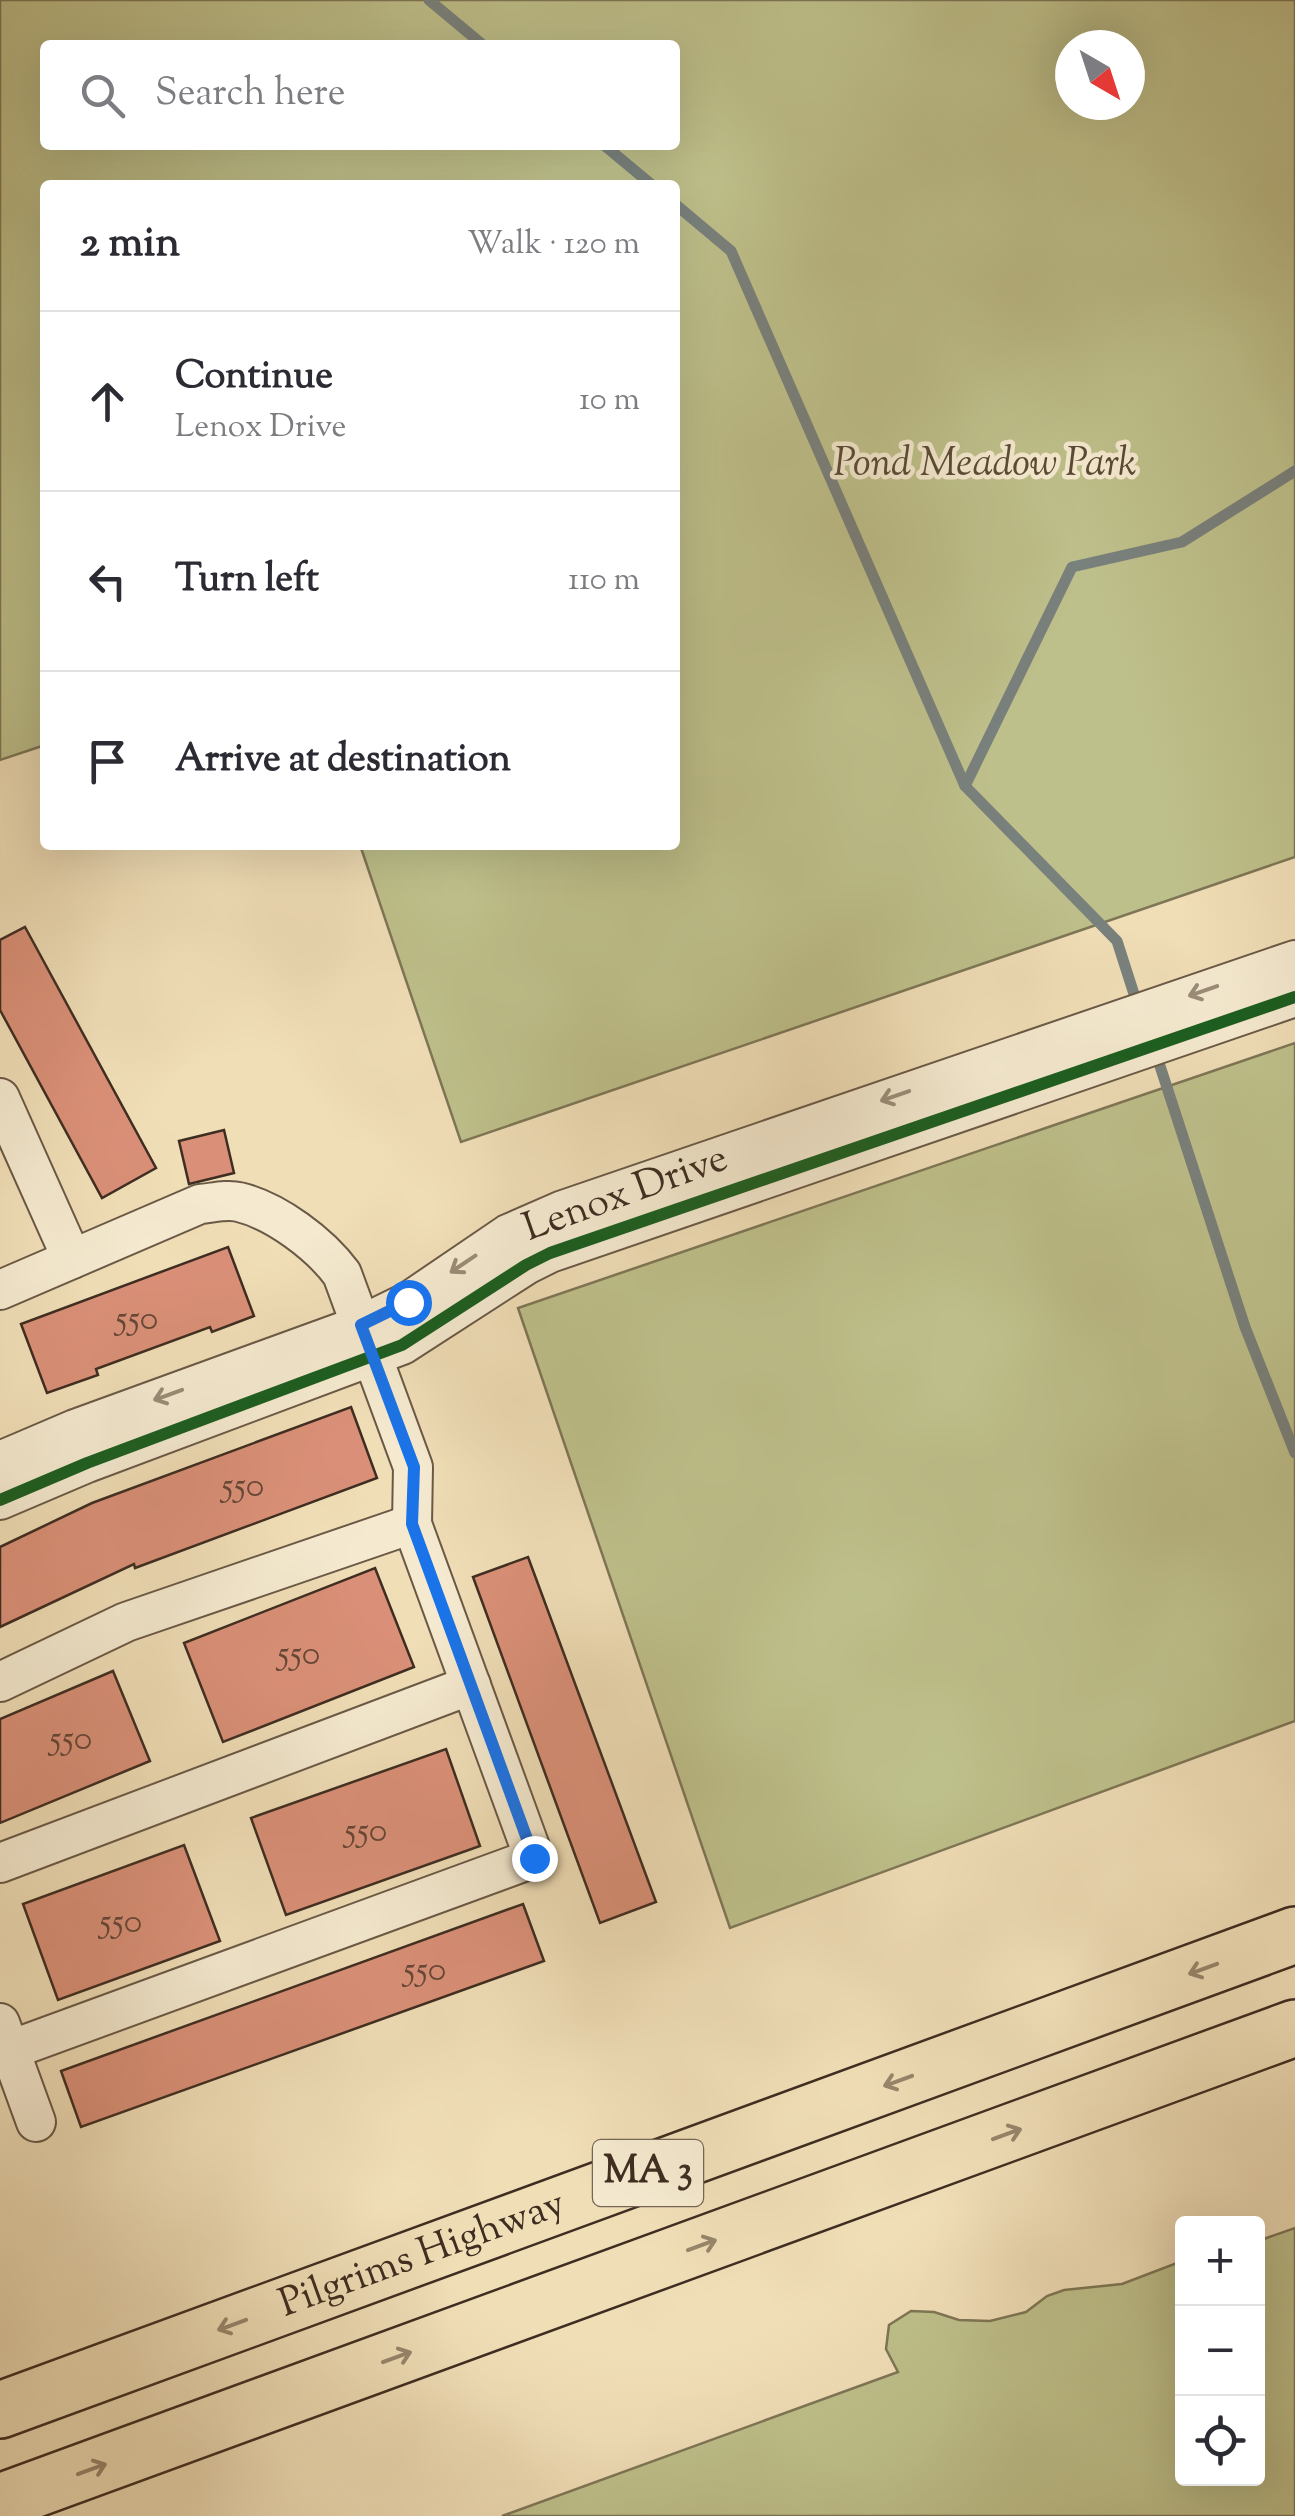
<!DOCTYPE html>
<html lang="en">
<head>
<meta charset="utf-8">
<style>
  :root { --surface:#fff; --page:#f7f7f7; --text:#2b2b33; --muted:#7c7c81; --line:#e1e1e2 }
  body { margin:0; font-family:"Sorts Mill Goudy",serif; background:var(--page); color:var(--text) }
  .controls { position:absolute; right:30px; bottom:30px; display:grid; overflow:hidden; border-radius:10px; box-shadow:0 10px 40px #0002 }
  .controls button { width:90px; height:90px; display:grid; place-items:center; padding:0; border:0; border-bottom:2px solid var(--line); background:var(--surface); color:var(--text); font:50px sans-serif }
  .compass { position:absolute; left:1055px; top:30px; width:90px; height:90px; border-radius:50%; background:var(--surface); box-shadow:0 10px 40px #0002; rotate:141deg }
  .stop { position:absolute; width:30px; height:30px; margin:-22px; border:8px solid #1a73e8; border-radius:50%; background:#fff }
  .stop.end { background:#1a73e8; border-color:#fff; box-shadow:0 2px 10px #0008 }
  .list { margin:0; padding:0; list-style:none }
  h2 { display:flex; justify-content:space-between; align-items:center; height:130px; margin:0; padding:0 40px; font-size:42px }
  h2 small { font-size:32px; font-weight:400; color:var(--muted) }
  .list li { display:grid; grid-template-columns:65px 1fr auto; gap:30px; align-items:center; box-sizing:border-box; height:180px; padding:0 40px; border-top:2px solid var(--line) }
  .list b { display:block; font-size:38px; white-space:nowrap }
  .list p { margin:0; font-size:32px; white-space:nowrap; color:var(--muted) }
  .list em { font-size:32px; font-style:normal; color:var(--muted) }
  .icon { flex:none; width:55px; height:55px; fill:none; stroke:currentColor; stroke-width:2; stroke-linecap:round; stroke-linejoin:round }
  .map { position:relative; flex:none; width:1295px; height:2516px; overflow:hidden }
  .search { position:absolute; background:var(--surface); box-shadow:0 10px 40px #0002; left:40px; top:40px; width:640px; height:110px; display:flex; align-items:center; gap:25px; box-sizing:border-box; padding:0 35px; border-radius:10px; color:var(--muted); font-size:38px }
  .panel { position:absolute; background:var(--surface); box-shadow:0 10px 40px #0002; left:40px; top:180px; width:640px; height:670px; border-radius:10px }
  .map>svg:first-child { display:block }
  .green { fill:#bec08b; stroke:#7e7656; stroke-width:2.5; fill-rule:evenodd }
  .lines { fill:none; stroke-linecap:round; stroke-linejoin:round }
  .stream { stroke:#79817d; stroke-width:11 }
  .building { fill:#da9078; stroke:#3e2d21; stroke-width:2.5 }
  .minor-casing { stroke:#6a5946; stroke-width:42 }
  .highway-casing { stroke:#3e2d21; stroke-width:60 }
  .minor { stroke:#f5ead0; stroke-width:38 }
  .highway { stroke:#f0deb7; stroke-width:55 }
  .cycleway-casing { stroke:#f5ead0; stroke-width:19 }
  .cycleway { stroke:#1b5e20; stroke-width:12 }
  .oneway { stroke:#9a8c78 }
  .oneway2 { stroke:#97866c }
  .route { stroke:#1a73e8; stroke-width:12 }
  .labels { text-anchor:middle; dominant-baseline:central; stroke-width:9; stroke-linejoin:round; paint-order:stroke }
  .number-label { font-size:35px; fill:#654637 }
  .shield { fill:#f5ead0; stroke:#756656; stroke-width:2.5 }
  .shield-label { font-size:38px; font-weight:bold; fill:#3e2d21 }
  .park-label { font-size:40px; font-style:italic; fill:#584a36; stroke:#f5ead0 }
  .street-label { font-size:40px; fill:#3e2d21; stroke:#f5ead0 }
</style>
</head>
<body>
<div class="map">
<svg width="1295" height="2516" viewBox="0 0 1295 2516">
  <rect width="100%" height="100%" fill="#f0deb7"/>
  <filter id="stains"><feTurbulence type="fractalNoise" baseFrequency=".002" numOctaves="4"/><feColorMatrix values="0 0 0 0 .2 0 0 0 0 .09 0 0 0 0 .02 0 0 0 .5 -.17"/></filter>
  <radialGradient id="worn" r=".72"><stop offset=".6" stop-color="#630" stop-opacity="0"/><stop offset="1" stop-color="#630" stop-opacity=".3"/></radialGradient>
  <!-- green -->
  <g class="green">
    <path d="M0,0h1295v857l-834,285 -101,-297h315v-660h-630v560l-45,15zM675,45v100h-630v-100zM1130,45v60h-60v-60z"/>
    <polygon points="1295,1043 1295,1721 730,1928 518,1308"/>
    <polygon points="1295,2228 1295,2516 502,2516 898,2372 886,2349 889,2325 911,2311 934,2312 959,2320 990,2321 1026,2312 1047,2296 1064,2290 1122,2284 1182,2261 1182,2478 1258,2478 1258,2241"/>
  </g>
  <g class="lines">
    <!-- stream -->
    <g class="stream">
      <polyline points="429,0 483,45"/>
      <polyline points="604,145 652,185"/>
      <polyline points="675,204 731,251 965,786 1117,941 1134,994"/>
      <polyline points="965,786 1072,567 1182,542 1295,471"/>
      <polyline points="1160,1066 1245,1327 1295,1453"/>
    </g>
  </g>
  <!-- building -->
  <g class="building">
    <polygon points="25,927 156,1168 102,1198 0,1010 0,940"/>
    <polygon points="224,1130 234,1173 189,1184 179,1141"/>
    <polygon points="228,1247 254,1316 212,1332 210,1327 96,1369 98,1375 47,1393 21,1324"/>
    <polygon points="351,1407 377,1478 135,1568 134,1564 0,1627 0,1547 92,1503"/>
    <polygon points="528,1557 656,1902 600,1923 473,1577"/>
    <polygon points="375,1568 414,1667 223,1742 184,1643"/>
    <polygon points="113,1671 150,1761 0,1823 0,1719"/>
    <polygon points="446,1749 480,1846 286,1915 251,1818"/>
    <polygon points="184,1845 220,1941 58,2000 23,1904"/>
    <polygon points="523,1904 544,1961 81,2127 61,2071"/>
  </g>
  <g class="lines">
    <!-- minor casing -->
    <g class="minor-casing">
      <g id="minor">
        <polyline points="0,1098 72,1259"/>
        <path d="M0,1290l200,-86c12,-1 27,-5 39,-2 37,9 81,42 103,72l71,193 -1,57 122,334 -524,192"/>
        <polyline points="0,1461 75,1429 361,1325 408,1302 508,1234 563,1210 1295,960"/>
        <polyline points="0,1500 87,1463 402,1345 526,1265 550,1253 1295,997"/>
        <polyline points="0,1682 126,1622 412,1524"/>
        <polyline points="0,1863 471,1685"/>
        <polyline points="0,2023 36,2122"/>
      </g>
    </g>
    <!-- highway casing -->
    <g class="highway-casing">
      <g id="highway">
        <path id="s1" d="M0,2410l1295,-475"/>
        <polyline points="0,2502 1295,2028"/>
      </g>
    </g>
    <!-- minor -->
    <use href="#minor" class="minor"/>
    <!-- highway -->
    <use href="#highway" class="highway"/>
    <!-- cycleway casing -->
    <g class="cycleway-casing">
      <polyline id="cycleway" points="0,1500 87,1463 402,1345 526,1265 550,1253 1295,997"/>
    </g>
    <!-- cycleway -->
    <use href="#cycleway" class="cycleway"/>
  </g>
  <!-- one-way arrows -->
  <defs><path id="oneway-shaft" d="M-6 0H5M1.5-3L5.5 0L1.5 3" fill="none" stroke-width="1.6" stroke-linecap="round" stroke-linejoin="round" transform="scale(2.5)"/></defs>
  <g class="oneway">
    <use href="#oneway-shaft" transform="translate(1203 991) rotate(161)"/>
    <use href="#oneway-shaft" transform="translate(895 1096) rotate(161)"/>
    <use href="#oneway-shaft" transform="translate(463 1264) rotate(146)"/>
    <use href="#oneway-shaft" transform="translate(168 1395) rotate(160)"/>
  </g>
  <g class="oneway2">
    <use href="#oneway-shaft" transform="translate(1203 1969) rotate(160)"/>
    <use href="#oneway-shaft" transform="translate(898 2081) rotate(160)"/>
    <use href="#oneway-shaft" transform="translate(1007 2134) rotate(-20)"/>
    <use href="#oneway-shaft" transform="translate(702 2245) rotate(-20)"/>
    <use href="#oneway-shaft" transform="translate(232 2325) rotate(160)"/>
    <use href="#oneway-shaft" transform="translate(397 2357) rotate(-20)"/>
    <use href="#oneway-shaft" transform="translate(92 2469) rotate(-20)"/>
  </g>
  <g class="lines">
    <!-- route -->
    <polyline class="route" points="408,1302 361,1325 414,1467 412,1524 534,1858"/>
  </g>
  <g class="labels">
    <!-- number labels -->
    <g class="number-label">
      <text x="137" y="1320">550</text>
      <text x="243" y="1487">550</text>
      <text x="299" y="1655">550</text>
      <text x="71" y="1740">550</text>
      <text x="366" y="1832">550</text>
      <text x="121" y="1923">550</text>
      <text x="425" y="1971">550</text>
    </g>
    <!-- shield labels -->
    <rect class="shield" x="593" y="2140" width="110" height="66" rx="8"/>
    <g class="shield-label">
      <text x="648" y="2173">MA 3</text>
    </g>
    <!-- park labels -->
    <g class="park-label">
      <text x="985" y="465">Pond Meadow Park</text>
    </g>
    <!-- street labels -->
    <g class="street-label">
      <text transform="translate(626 1195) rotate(-20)">Lenox Drive</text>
      <text stroke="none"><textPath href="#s1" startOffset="450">Pilgrims Highway</textPath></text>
    </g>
  </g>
  <rect width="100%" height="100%" filter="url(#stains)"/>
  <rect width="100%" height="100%" fill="url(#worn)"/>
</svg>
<div class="controls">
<button>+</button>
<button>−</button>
<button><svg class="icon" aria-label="locate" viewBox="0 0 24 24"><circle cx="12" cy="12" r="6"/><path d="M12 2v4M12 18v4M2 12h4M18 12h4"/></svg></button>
</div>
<svg class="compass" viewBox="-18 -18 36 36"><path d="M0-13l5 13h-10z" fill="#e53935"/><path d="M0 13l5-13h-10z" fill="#7c7c81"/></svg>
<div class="stop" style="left:408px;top:1302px"></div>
<div class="stop end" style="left:534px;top:1858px"></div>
<div class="search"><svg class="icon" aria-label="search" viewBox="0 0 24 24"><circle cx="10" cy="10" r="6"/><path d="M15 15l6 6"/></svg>Search here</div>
<section class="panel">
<h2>2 min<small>Walk · 120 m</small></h2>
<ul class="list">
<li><svg class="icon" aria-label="ahead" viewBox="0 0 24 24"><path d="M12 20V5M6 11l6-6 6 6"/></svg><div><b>Continue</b><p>Lenox Drive</p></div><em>10 m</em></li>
<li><svg class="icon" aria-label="left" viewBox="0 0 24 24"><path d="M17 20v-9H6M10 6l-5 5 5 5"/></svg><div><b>Turn left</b></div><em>110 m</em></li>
<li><svg class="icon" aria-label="arrive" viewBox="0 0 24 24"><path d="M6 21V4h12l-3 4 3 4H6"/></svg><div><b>Arrive at destination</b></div></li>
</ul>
</section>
</div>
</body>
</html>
